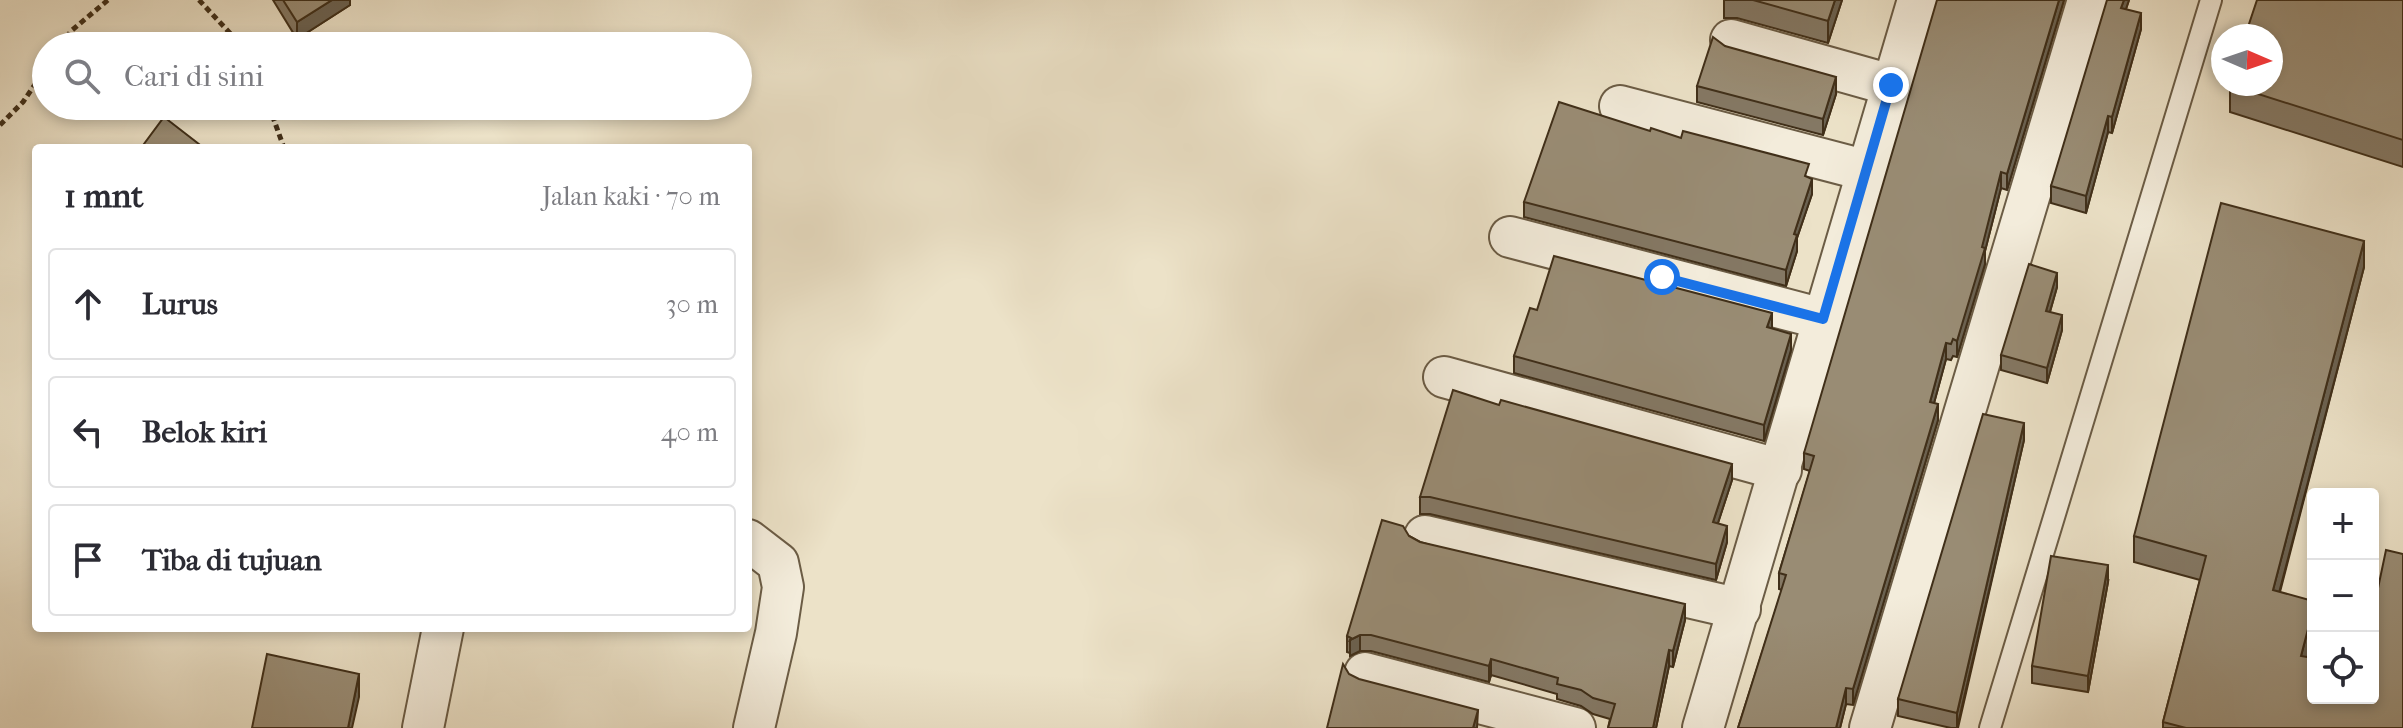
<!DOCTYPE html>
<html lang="id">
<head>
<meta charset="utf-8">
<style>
  :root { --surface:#fff; --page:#f7f7f7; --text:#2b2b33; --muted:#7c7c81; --line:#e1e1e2 }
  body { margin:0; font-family:"IM FELL French Canon",serif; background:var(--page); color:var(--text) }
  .controls { position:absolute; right:24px; bottom:24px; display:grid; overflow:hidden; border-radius:8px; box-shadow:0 4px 12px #0003 }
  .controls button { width:72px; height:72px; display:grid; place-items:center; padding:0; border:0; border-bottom:2px solid var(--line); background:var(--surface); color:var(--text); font:40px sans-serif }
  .compass { position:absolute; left:2211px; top:24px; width:72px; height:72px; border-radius:50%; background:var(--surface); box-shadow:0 4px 12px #0003; rotate:92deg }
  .stop { position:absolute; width:24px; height:24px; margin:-18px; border:6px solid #1a73e8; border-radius:50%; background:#fff }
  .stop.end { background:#1a73e8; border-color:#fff; box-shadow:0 2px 8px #0008 }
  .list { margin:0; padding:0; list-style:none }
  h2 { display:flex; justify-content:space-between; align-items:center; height:104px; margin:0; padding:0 32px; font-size:34px }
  h2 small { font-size:26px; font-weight:400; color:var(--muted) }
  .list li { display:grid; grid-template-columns:52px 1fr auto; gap:24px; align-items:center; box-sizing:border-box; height:112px; margin:0 16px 16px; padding:0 16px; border:2px solid var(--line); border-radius:8px }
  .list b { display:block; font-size:30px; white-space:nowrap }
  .list em { font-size:26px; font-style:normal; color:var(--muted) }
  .icon { flex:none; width:44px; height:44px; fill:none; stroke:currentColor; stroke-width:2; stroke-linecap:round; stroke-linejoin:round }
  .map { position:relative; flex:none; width:2403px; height:728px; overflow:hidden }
  .search { position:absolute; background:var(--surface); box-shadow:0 4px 12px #0003; left:32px; top:32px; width:720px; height:88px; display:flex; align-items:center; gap:20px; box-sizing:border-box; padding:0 28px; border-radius:44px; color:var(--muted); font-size:30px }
  .panel { position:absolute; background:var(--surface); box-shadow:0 4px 12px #0003; left:32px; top:144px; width:720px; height:488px; border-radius:8px }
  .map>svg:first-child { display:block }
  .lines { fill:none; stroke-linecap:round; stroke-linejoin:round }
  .service-casing { stroke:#6b5c45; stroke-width:24 }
  .minor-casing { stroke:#6b5c45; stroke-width:44 }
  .path { stroke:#402f19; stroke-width:5; stroke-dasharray:6 4; stroke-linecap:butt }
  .service { stroke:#f3ecdb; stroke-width:20 }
  .minor { stroke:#f3ecdb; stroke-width:40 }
  .wall { fill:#847864; stroke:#402f19; stroke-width:2 }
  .shaded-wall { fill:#6b6251; stroke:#402f19; stroke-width:2 }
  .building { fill:#998c74; stroke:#402f19; stroke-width:2 }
  .route { stroke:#1a73e8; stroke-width:10 }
</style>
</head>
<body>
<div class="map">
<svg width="2403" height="728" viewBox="0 0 2403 728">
  <rect width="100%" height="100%" fill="#ece2c8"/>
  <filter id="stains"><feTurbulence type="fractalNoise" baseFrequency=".0025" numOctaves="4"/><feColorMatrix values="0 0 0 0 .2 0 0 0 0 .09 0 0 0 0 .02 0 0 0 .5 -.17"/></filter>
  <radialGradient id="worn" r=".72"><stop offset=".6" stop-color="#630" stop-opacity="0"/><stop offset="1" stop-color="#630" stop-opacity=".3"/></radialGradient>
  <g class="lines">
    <!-- service casing -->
    <g class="service-casing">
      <polyline id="service" points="1990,728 2211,0"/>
    </g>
    <!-- minor casing -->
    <g class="minor-casing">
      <g id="minor">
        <polyline points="1731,40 1891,85"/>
        <polyline points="1620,106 1868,171"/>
        <polyline points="1510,237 1823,319"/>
        <polyline points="1444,377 1781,470"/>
        <polyline points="1425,536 1740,609"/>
        <polyline points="748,540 778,563 783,587 776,633 754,728"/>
        <polyline points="1365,673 1575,728"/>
        <polyline points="423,728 443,628"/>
        <polyline points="1703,728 1918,0"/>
        <polyline points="1870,728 2088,0"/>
      </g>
    </g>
    <!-- path -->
    <g class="path">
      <polyline points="199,0 242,46"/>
      <polyline points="61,46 71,31 108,0"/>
      <polyline points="269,106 284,148"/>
      <polyline points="0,125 23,102 46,68"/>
    </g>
    <!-- service -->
    <use href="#service" class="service"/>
    <!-- minor -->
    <use href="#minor" class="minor"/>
  </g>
  <!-- wall -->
  <g class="wall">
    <polygon points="273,0 350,0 350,5 297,39"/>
    <polygon points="1724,0 1842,0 1828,43 1737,18 1724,18"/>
    <polygon points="2064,0 2007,190 2001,188 1985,251 1985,264 1957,357 1953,356 1951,360 1946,359 1934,403 1938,420 1853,705 1846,704 1840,728 1738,728 1782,590 1779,589 1779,573 1810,471 1804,469 1804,453"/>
    <polygon points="2129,0 2126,9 2141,29 2112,133 2108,132 2086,213 2051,203 2051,186"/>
    <polygon points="2403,0 2403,167 2230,112 2230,84"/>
    <polygon points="1697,86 1836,94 1823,135 1697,102"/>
    <polygon points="1650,131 1809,178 1812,194 1797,238 1797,251 1786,286 1524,217 1524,202"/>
    <polygon points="2364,267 2280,592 2307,657 2403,728 2163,728 2163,722 2200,580 2134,562 2134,536"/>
    <polygon points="2057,287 2050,312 2062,330 2047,383 2001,370 2001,355"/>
    <polygon points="1537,310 1772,328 1791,350 1764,441 1514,373 1514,356"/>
    <polygon points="2024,440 1958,728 1951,728 1898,716 1898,699"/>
    <polygon points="1732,480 1718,523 1727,542 1716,580 1430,514 1420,514 1420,497"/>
    <polygon points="1409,536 1420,542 1685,620 1673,667 1669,666 1656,728 1608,728 1610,719 1593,714 1581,706 1557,699 1557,694 1491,675 1489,682 1371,651 1360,651 1350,656 1350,653 1347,652 1347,636"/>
    <polygon points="2108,582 2088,692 2032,683 2032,666"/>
  </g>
  <!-- shaded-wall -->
  <g class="shaded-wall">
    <polygon points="332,0 350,0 350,5 297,39 297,22"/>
    <polygon points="1835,0 1842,0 1828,43 1828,21"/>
    <polygon points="2059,0 2064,0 2007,190 2007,174"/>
    <polygon points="2124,0 2129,0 2121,24 2121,8"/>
    <polygon points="2141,13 2141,29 2112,133 2112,117"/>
    <polygon points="1836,77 1836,94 1823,135 1823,119"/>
    <polygon points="2108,116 2108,132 2086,213 2086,196"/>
    <polygon points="2001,172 2001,188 1985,251 1985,264 1957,357 1957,341"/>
    <polygon points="1812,179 1812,194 1797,238 1797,251 1786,286 1786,270 1794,234"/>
    <polygon points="2364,241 2364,267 2273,616 2273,590"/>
    <polygon points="2057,273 2057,287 2046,325 2046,311"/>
    <polygon points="1772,313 1772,329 1767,327"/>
    <polygon points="2062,315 2062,330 2047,383 2047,368"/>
    <polygon points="1791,334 1791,350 1764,441 1764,425"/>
    <polygon points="1946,343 1946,359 1930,418 1930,402"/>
    <polygon points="1938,404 1938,420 1853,705 1853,689"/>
    <polygon points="2024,423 2024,440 1957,728 1957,713"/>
    <polygon points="1732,464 1732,480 1713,538 1713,522"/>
    <polygon points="1727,526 1727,542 1716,580 1716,564"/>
    <polygon points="2108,565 2108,582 2088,692 2088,676"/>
    <polygon points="1685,604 1685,620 1673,667 1673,651"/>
    <polygon points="2313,610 2313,636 2301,682 2301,656"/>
    <polygon points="1360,635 1360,651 1350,656 1350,640"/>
    <polygon points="1669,650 1669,666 1656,728 1653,728"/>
    <polygon points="1491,659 1491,675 1489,682 1489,666"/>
    <polygon points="359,674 359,697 352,728 348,728"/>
    <polygon points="1846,688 1846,704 1840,728 1836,728"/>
    <polygon points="1478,710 1477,728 1473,728"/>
  </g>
  <!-- building -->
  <g class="building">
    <polygon points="283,0 332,0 297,22"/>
    <polygon points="1753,0 1835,0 1828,21"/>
    <polygon points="1937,0 2059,0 2007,174 2001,172 1982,247 1985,248 1957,341 1953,339 1951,344 1946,343 1930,402 1938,404 1853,689 1846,688 1836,728 1738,728 1786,575 1779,573 1814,456 1804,453"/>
    <polygon points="2107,0 2124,0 2121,8 2141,13 2112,117 2108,116 2086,196 2051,186"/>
    <polygon points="2257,0 2403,0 2403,140 2230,85 2271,84 2271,36 2245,36"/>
    <polygon points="1713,37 1725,46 1836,77 1823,119 1697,86"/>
    <polygon points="1559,102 1650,131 1651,128 1681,138 1683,131 1809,164 1805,176 1812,179 1794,234 1797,235 1786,270 1524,202"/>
    <polygon points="164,117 204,148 141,148"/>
    <polygon points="2221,203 2364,241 2273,590 2313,601 2313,610 2301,656 2313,658 2313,698 2373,698 2373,612 2386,550 2403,554 2403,728 2186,728 2163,722 2206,556 2134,536"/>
    <polygon points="1554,256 1772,313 1767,327 1791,334 1764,425 1514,356 1530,308 1537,310"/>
    <polygon points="2029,264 2057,273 2046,311 2062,315 2047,368 2001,355"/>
    <polygon points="1453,390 1499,405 1501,400 1732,464 1713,522 1727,526 1716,564 1430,497 1420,497"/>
    <polygon points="1983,414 2024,423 1957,713 1898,699"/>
    <polygon points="1382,520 1403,526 1409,536 1420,542 1685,604 1673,651 1669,650 1653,728 1608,728 1615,704 1593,698 1581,690 1557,684 1558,678 1491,659 1489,666 1371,635 1360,635 1350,640 1351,638 1347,636"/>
    <polygon points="2051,556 2108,565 2088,676 2032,666"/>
    <polygon points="267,654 359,674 348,728 252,728"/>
    <polygon points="1343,664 1349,674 1359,679 1478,710 1473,728 1475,728 1327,728"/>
  </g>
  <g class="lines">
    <!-- route -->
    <polyline class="route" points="1662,277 1823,319 1891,85"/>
  </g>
  <rect width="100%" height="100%" filter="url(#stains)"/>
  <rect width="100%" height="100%" fill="url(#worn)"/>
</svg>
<div class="controls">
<button>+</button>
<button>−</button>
<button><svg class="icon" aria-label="locate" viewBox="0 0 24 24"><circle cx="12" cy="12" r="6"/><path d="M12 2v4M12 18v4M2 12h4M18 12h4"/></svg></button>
</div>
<svg class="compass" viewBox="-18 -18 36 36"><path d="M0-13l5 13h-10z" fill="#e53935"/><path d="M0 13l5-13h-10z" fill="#7c7c81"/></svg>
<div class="stop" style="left:1662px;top:277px"></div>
<div class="stop end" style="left:1891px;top:85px"></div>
<div class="search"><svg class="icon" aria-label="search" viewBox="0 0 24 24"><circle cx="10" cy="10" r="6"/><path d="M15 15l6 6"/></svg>Cari di sini</div>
<section class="panel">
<h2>1 mnt<small>Jalan kaki · 70 m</small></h2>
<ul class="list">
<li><svg class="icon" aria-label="ahead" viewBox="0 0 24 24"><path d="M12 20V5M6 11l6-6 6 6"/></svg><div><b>Lurus</b></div><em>30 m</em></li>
<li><svg class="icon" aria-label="left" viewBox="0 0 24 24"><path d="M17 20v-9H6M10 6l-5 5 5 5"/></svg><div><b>Belok kiri</b></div><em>40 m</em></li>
<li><svg class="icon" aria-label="arrive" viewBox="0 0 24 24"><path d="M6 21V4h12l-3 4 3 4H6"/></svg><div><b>Tiba di tujuan</b></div></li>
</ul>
</section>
</div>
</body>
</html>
